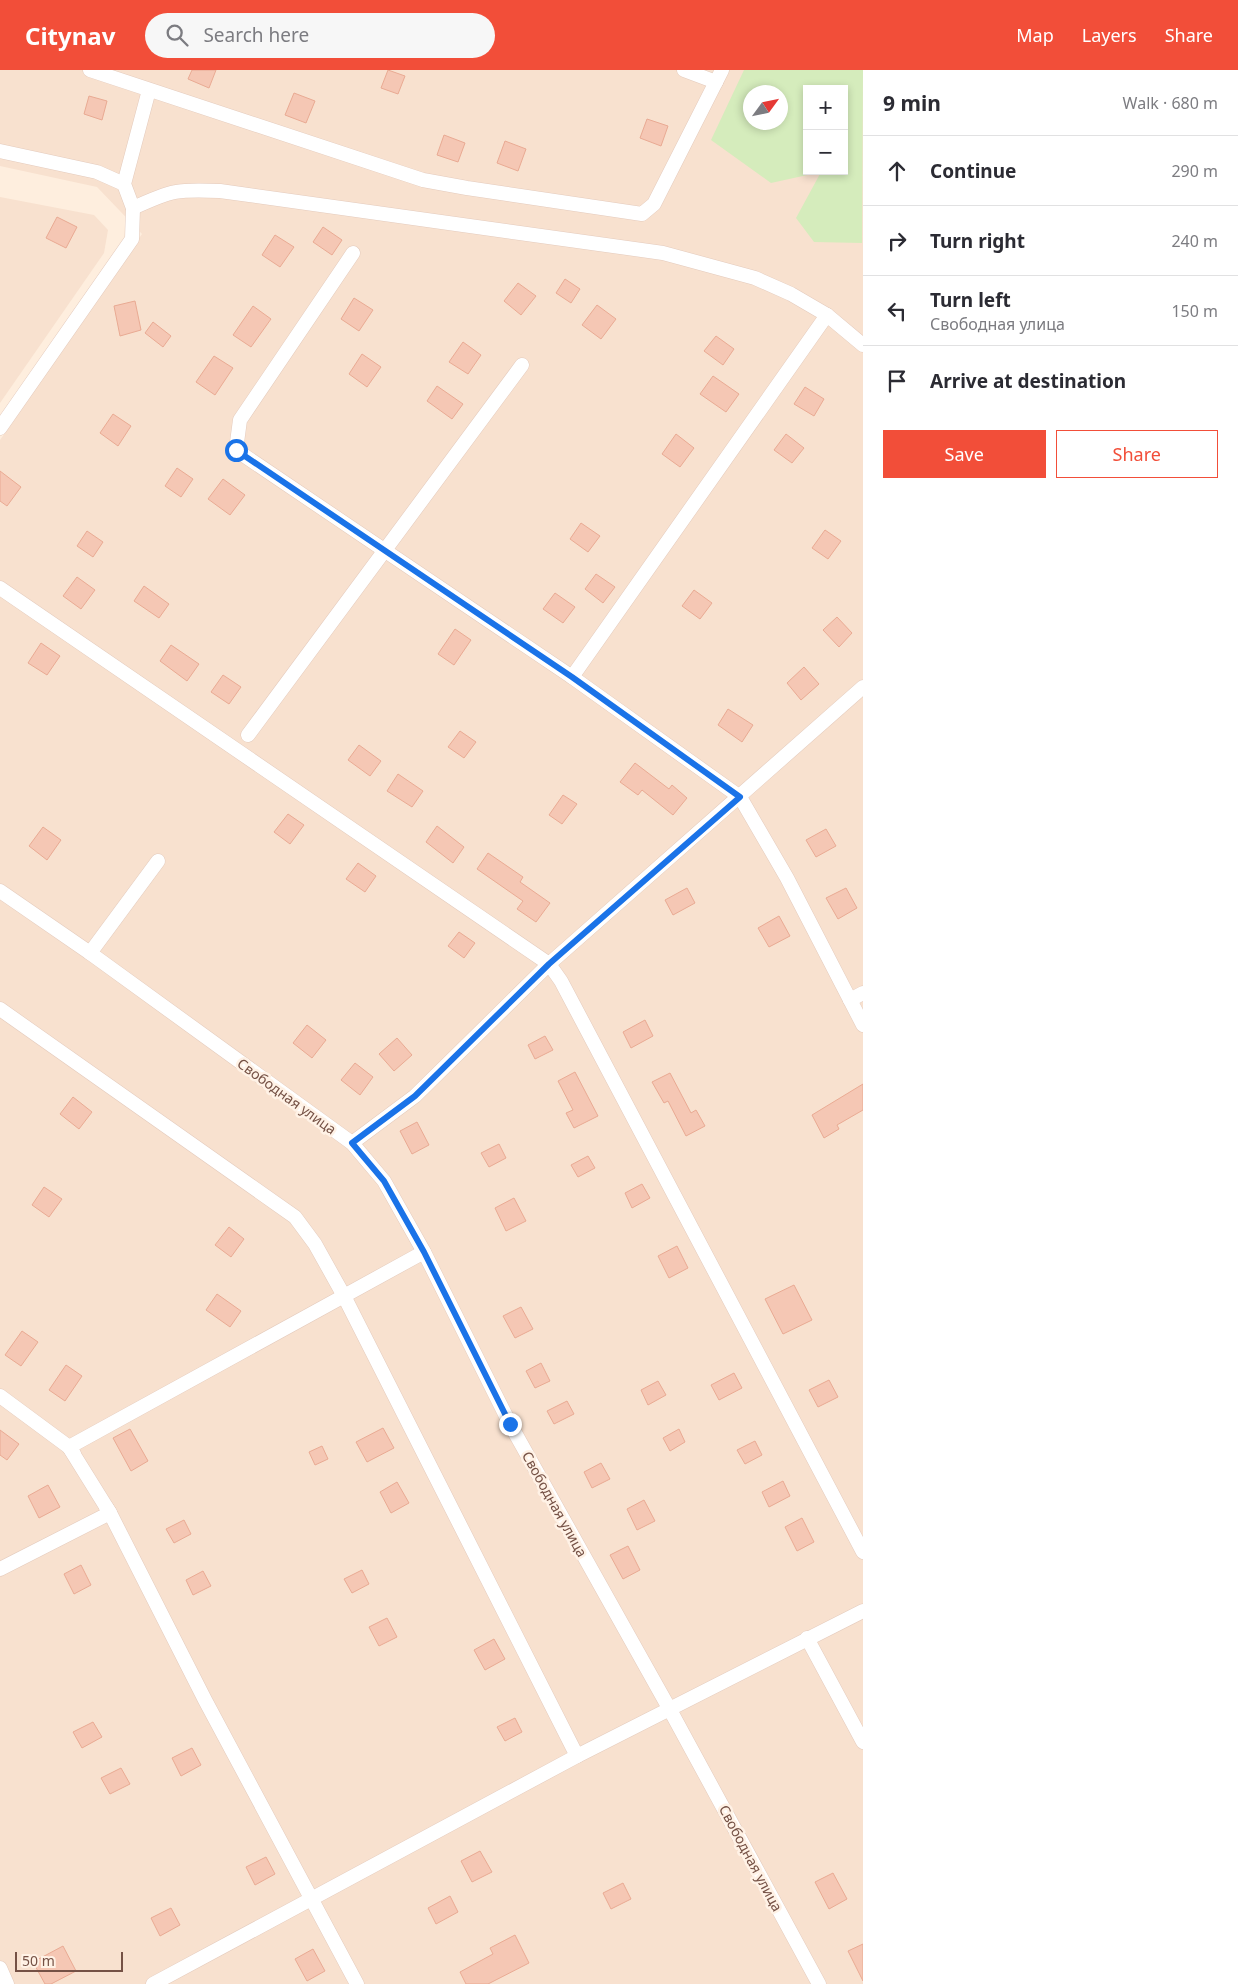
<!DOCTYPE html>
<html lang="en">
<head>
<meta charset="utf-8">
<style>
  :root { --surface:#fff; --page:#f7f7f7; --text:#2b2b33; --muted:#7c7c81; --line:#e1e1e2; --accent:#f24e39 }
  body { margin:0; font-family:"Noto Sans",sans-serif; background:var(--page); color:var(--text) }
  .controls { position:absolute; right:15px; top:15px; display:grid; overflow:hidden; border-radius:0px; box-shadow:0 2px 8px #0003 }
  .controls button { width:45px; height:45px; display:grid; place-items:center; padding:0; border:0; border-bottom:1px solid var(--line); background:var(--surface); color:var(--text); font:25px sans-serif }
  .compass { position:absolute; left:743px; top:15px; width:45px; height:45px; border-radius:50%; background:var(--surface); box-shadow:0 2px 8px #0003; rotate:57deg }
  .scale { position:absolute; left:15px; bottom:12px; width:108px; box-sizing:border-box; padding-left:5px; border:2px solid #755145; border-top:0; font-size:14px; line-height:18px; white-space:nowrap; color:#755145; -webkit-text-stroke:4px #fff2e6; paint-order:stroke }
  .stop { position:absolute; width:15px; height:15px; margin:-11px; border:4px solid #1a73e8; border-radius:50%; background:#fff }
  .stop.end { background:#1a73e8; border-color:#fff; box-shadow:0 1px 5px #0008 }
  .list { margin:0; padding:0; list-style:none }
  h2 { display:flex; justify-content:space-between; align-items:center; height:65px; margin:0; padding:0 20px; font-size:21px }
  h2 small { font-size:16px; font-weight:400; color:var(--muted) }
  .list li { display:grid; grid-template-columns:32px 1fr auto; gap:15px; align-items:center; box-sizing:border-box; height:70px; padding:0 20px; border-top:1px solid var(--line) }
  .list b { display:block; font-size:19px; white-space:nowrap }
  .list p { margin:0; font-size:16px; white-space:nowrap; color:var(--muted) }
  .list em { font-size:16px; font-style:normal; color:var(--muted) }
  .actions { display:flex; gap:10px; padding:15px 20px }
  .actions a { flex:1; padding:11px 0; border:1px solid var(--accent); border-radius:0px; text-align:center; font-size:18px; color:var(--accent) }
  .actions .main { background:var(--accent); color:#fff }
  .icon { flex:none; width:28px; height:28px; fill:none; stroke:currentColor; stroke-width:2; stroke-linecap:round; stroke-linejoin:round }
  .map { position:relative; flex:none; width:863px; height:1914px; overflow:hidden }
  header { display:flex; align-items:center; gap:30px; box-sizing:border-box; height:70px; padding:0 25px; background:var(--accent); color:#fff }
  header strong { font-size:24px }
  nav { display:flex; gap:28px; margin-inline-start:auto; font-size:18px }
  .search { width:350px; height:45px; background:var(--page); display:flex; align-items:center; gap:12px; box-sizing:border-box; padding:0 18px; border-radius:28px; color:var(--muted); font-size:19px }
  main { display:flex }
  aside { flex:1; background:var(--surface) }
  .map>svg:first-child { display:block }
  .residential { fill:#f8e1cf; fill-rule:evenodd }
  .green { fill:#d5ecbc; fill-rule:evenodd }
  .building { fill:#f5c7b4; stroke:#e9aa93 }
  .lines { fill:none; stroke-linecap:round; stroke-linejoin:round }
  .street-casing { stroke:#e4cbbd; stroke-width:15 }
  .street { stroke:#fff; stroke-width:14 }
  .route { stroke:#1a73e8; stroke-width:6 }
  .labels { text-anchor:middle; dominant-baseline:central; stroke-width:5; stroke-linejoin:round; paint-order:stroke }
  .street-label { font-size:14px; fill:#755145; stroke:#fff2e6 }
</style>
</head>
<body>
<header>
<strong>Citynav</strong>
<div class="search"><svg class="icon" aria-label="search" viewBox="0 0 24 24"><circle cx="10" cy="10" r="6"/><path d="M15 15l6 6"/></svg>Search here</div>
<nav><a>Map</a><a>Layers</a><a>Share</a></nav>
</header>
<main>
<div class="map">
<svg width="863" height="1914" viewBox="0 0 863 1914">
  <rect width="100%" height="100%" fill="#feeede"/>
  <!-- residential -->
  <g class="residential">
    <path d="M0,0h863v1914h-863v-1544l142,-206 -45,-47 -97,-21zM807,19h37v82h-37zM750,22h30v30h-30z"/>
    <polygon points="0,127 94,145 108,160 104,183 0,333"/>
  </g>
  <!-- green -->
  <path class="green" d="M744,0h119l-1,173 -48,-1 -18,-24 25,-46 -50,11 -60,-43zM807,19h37v82h-37zM750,22h30v30h-30z"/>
  <!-- building -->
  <g class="building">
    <polygon points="192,0 216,0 209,18 188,9"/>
    <polygon points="388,0 405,6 398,24 381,18"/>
    <polygon points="294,23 315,31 306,53 285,45"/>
    <polygon points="89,26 107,31 102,50 84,44"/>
    <polygon points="647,49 668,56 661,76 640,68"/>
    <polygon points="444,65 465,73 458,92 437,85"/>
    <polygon points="505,71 526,79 518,101 497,93"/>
    <polygon points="57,147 77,157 66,178 46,168"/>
    <polygon points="323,157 342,170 332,185 313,172"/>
    <polygon points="275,165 294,177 280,197 262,185"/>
    <polygon points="565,209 580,219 571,233 556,223"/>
    <polygon points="518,213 536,226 521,245 504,231"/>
    <polygon points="354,228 373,240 359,261 341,249"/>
    <polygon points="135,231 141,260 120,266 114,236"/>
    <polygon points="597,235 616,249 601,269 582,255"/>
    <polygon points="253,236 271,249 251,277 233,265"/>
    <polygon points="153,252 171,266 163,277 145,263"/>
    <polygon points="716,266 734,279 723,295 704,281"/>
    <polygon points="463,272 481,285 468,304 449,292"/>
    <polygon points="362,284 381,297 367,317 349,304"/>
    <polygon points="214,286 233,298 215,325 196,312"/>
    <polygon points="713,306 739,324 726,342 700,324"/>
    <polygon points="437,316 463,334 452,349 427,331"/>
    <polygon points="805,317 824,329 814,346 794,334"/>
    <polygon points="113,344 131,356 118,376 100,363"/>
    <polygon points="676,364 694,378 680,397 662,384"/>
    <polygon points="786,364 804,378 792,393 774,380"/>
    <polygon points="177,398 193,409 181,427 165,416"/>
    <polygon points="0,401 21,417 7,436 0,431"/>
    <polygon points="223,409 245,425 230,445 208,429"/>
    <polygon points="581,453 600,466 588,482 570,469"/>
    <polygon points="825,460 841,471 828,489 812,478"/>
    <polygon points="87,461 103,472 93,487 77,476"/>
    <polygon points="596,504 615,517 603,533 585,519"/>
    <polygon points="77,507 95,520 81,539 63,526"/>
    <polygon points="144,516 169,534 159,548 134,531"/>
    <polygon points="694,520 712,533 700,549 682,536"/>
    <polygon points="555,523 575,537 563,553 543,539"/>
    <polygon points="837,547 852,563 839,577 823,560"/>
    <polygon points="455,559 471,570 454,595 438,584"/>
    <polygon points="41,573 60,586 47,605 28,593"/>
    <polygon points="171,575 199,594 187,611 160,591"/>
    <polygon points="804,597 819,614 801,630 787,613"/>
    <polygon points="223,605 241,617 229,634 211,622"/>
    <polygon points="728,639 753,655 742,672 718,655"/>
    <polygon points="460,661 476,672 464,688 448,677"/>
    <polygon points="359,675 381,691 370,706 348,690"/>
    <polygon points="635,693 669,719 672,715 687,728 673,745 642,720 638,725 620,712"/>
    <polygon points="398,704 423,721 412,737 387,721"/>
    <polygon points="563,725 577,734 562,754 549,745"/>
    <polygon points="288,744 304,755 290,774 274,762"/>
    <polygon points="437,756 464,777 453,793 426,772"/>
    <polygon points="43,757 61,770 47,790 29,776"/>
    <polygon points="826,759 836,776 816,787 806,770"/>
    <polygon points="488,783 523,807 520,812 550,833 536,852 517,839 523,831 477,799"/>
    <polygon points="358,793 376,806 365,822 346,809"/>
    <polygon points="687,818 695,833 673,845 665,830"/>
    <polygon points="846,818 857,838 838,849 826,828"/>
    <polygon points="779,846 790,866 769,877 758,858"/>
    <polygon points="459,862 475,873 464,888 448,876"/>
    <polygon points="645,950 653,966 631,978 623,962"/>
    <polygon points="307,955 326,970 312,988 293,973"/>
    <polygon points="545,966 553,980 535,989 528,975"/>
    <polygon points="397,968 412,985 394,1001 379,984"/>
    <polygon points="355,993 373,1007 360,1025 341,1010"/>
    <polygon points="575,1002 598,1046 574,1058 566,1043 573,1040 558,1011"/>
    <polygon points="670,1003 691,1043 696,1040 705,1056 686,1066 668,1031 664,1033 652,1012"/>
    <polygon points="863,1014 863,1040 837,1055 839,1059 824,1068 812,1045"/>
    <polygon points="73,1027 92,1042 79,1059 60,1044"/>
    <polygon points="417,1052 429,1075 412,1084 400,1061"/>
    <polygon points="499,1074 506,1088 489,1097 481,1083"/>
    <polygon points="588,1086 595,1098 578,1107 571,1095"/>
    <polygon points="642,1114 650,1128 632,1138 625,1123"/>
    <polygon points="44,1117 62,1129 49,1147 32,1135"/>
    <polygon points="514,1128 526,1151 506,1161 495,1138"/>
    <polygon points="229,1157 244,1169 231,1187 215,1175"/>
    <polygon points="677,1176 688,1198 669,1208 658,1186"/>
    <polygon points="794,1215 812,1250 783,1264 765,1229"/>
    <polygon points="217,1224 241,1241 230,1257 206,1240"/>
    <polygon points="521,1237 533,1259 515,1268 503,1246"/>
    <polygon points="22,1261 38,1272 21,1296 5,1285"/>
    <polygon points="541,1293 550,1311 535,1318 526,1301"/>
    <polygon points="66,1295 82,1306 65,1331 49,1320"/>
    <polygon points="734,1303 742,1318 719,1330 711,1315"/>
    <polygon points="829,1310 838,1327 818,1337 809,1320"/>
    <polygon points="658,1311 666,1325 648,1335 641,1320"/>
    <polygon points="567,1331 574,1344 554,1354 547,1341"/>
    <polygon points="383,1358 394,1378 367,1392 356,1372"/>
    <polygon points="130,1359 148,1391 131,1401 113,1368"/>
    <polygon points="679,1359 685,1372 670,1381 663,1368"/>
    <polygon points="0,1360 19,1374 7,1390 0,1385"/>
    <polygon points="755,1371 762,1385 745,1394 737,1380"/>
    <polygon points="322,1376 328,1389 315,1395 309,1382"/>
    <polygon points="601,1393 610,1409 592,1418 584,1402"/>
    <polygon points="783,1411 790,1426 769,1437 762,1422"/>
    <polygon points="397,1412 409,1433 391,1443 380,1422"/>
    <polygon points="48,1415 60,1437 39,1448 28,1426"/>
    <polygon points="644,1430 655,1451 637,1460 627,1439"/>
    <polygon points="802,1448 814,1472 797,1481 785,1457"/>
    <polygon points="184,1450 191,1464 174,1473 166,1459"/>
    <polygon points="628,1476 640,1500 623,1509 610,1485"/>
    <polygon points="81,1495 91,1515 74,1524 64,1504"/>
    <polygon points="362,1500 369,1514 352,1523 344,1509"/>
    <polygon points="203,1501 211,1516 193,1525 186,1510"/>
    <polygon points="387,1548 397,1567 379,1576 369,1557"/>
    <polygon points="494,1569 505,1589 485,1600 474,1580"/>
    <polygon points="515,1648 522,1662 505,1671 497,1657"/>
    <polygon points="93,1652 102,1667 82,1678 73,1662"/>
    <polygon points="192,1678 201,1695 181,1706 172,1688"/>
    <polygon points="121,1698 130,1714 110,1724 101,1708"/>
    <polygon points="480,1781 492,1802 472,1812 461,1791"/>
    <polygon points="266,1787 275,1804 255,1815 246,1797"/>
    <polygon points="833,1803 847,1829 829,1839 815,1812"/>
    <polygon points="623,1813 631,1829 611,1839 603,1823"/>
    <polygon points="450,1826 458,1842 436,1854 428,1838"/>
    <polygon points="171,1838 180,1855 160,1866 151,1848"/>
    <polygon points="515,1865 529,1893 488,1914 466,1914 460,1902 493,1884 490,1878"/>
    <polygon points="863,1874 863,1911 848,1881"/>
    <polygon points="63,1876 76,1901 51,1914 45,1914 33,1892"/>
    <polygon points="313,1879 325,1901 307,1911 295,1889"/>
  </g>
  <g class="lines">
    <!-- street casing -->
    <g class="street-casing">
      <g id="street">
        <polyline points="90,0 423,110 467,118 642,144 654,134 722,0"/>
        <polyline points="684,0 716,12"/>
        <polyline points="0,81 97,102 124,114"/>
        <path d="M133,138c39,-18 45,-19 87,-17l443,62 92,25 36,16 36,21 36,30"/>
        <polyline points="353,183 240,350 236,380 572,607 740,727 787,808 863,955"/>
        <polyline points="0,358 132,169 133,138 124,114 149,20"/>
        <polyline points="0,518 549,894 561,911 863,1482"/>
        <polyline points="572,607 827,245"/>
        <polyline points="248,665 522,295"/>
        <polyline points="0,821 90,883 352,1073 384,1111 424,1182 510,1354 669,1638 819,1914"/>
        <polyline points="90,883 158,791"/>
        <polyline points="850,930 863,923"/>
        <polyline points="0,939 295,1147 315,1174 344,1226 577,1686"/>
        <polyline points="352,1073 415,1026 549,894 863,617"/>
        <polyline points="0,1326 69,1377 110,1443 205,1630 357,1914"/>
        <polyline points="74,1384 69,1377 424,1182"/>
        <polyline points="0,1499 110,1443 106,1437"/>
        <polyline points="807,1568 863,1672"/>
        <polyline points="0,1898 7,1914"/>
        <polyline points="153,1914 577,1686 863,1541"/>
      </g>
    </g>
    <!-- street -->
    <use href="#street" class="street"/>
  </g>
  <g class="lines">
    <!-- route -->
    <polyline class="route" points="236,380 572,607 740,727 549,894 415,1026 352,1073 384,1111 424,1182 510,1354"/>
  </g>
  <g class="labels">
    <!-- street labels -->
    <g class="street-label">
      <text transform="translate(287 1026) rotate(36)">Свободная улица</text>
      <text transform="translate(555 1434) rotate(61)">Свободная улица</text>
      <text transform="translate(751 1788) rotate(62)">Свободная улица</text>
    </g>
  </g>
</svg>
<div class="controls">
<button>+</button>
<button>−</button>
</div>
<svg class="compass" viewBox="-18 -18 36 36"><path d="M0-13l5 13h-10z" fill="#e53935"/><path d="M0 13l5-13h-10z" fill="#7c7c81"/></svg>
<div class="scale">50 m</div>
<div class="stop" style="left:236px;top:380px"></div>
<div class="stop end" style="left:510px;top:1354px"></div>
</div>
<aside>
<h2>9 min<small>Walk · 680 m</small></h2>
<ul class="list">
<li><svg class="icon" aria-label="ahead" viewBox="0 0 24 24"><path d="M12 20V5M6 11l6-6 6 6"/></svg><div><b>Continue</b></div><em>290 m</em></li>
<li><svg class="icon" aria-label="right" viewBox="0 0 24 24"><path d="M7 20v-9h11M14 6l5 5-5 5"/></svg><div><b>Turn right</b></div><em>240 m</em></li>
<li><svg class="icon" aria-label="left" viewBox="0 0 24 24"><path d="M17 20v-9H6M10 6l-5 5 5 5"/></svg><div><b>Turn left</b><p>Свободная улица</p></div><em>150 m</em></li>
<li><svg class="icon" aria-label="arrive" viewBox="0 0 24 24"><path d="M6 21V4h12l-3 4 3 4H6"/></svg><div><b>Arrive at destination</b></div></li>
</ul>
<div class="actions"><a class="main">Save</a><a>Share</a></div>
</aside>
</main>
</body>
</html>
